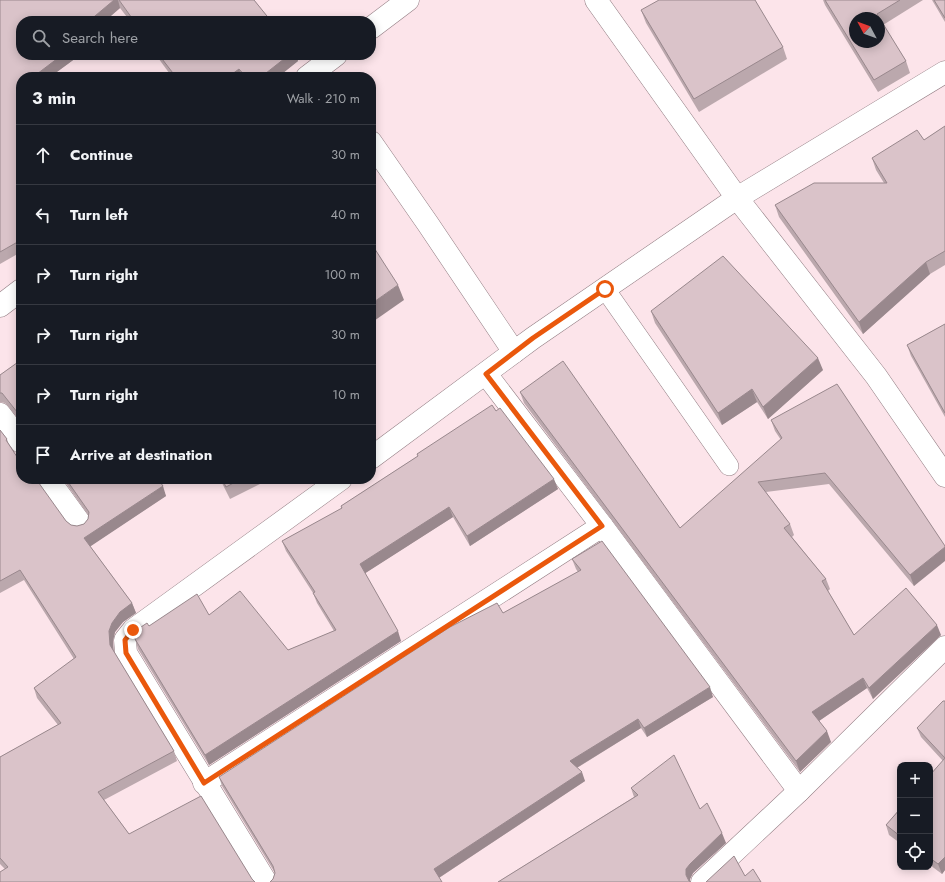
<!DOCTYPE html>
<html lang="en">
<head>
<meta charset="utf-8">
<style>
  :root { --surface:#171b24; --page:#242831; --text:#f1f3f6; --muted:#9ea1a6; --line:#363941 }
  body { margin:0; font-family:Jost,sans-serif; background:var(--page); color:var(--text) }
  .controls { position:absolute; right:12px; bottom:12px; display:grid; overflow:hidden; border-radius:8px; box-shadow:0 2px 10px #0003 }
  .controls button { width:36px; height:36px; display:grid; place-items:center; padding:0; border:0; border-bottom:1px solid var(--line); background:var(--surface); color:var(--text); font:20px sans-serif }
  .compass { position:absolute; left:849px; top:12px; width:36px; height:36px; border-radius:50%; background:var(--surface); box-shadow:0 2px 10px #0003; rotate:311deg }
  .stop { position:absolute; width:12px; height:12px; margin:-9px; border:3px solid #ea580c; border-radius:50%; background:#fff }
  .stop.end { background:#ea580c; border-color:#fff; box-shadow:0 1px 4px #0008 }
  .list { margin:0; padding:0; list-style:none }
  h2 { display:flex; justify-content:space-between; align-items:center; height:52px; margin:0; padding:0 16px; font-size:17px }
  h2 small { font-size:13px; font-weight:400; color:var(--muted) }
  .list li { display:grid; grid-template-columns:26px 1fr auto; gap:12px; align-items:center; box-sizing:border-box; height:60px; padding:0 16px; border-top:1px solid var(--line) }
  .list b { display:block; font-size:15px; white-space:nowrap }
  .list em { font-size:13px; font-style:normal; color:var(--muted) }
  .icon { flex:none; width:22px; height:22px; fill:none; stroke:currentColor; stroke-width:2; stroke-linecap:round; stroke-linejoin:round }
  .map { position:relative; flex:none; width:945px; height:882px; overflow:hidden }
  .search { position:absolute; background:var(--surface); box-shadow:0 2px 10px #0003; left:16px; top:16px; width:360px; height:44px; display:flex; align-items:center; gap:10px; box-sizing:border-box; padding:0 14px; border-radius:16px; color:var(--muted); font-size:15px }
  .panel { position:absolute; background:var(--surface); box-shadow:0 2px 10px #0003; left:16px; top:72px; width:360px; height:412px; border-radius:16px }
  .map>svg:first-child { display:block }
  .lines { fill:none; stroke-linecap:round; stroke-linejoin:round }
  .lane-casing { stroke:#927d83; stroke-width:20 }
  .street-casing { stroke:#927d83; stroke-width:23 }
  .highway-casing { stroke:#927d83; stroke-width:23 }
  .lane { stroke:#fff; stroke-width:19 }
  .street { stroke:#fff; stroke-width:22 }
  .highway { stroke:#fff; stroke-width:22 }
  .wall { fill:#bba8ad }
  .shaded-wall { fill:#99888d }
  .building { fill:#dac3c9; stroke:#99888d; fill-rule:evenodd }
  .route { stroke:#ea580c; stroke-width:5 }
</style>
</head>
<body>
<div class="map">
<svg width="945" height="882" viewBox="0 0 945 882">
  <rect width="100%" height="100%" fill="#fce4ea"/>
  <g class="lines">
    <!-- lane casing -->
    <g class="lane-casing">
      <polyline id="lane" points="605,289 729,466"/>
    </g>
    <!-- street casing -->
    <g class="street-casing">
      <g id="street">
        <polyline points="596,0 737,198 876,376 945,476"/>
        <polyline points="371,142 428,224 514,352"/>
        <polyline points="486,374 602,526 799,791"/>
        <polyline points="0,414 21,442"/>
        <polyline points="371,458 533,338 737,198 945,72"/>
        <polyline points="48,479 80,523"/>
        <polyline points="204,783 602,526"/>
        <polyline points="266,882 126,653 125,640 133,630 341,479"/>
        <polyline points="702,882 799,791 945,647"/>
      </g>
    </g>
    <!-- highway casing -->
    <g class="highway-casing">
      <g id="highway">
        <polyline points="371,28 408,0"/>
        <polyline points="307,77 336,55"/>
        <polyline points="0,306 21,290"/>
      </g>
    </g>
    <!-- lane -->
    <use href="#lane" class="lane"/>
    <!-- street -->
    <use href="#street" class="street"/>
    <!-- highway -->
    <use href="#highway" class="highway"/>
  </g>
  <!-- wall -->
  <g class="wall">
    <polygon points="0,0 254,0 271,21 130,21 120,8 105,21 21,21 80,55 50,77 21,77 21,252 0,264"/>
    <polygon points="823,0 923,0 883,25 906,61 910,73 878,92 825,5"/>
    <polygon points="932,0 945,0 945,22"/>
    <polygon points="641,10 783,47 787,59 699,112 646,23"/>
    <polygon points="156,55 296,55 298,61 278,77 172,77"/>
    <polygon points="945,126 945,265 930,274 863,334 779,217 775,205 884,183 876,170 872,158 924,140"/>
    <polygon points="651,311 823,370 768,419 757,402 722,425 655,323"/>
    <polygon points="945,324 945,417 911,356 907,345"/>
    <polygon points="21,360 21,422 5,403 0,402 0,375"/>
    <polygon points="520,392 680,528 781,440 775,431 771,420 945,546 914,586 829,484 766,492 790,524 794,535 792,537 826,579 830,589 828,591 854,635 941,635 873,699 867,688 819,721 831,742 800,772 524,403"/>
    <polygon points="496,411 558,489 470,546 453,517 365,573 401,641 209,765 138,649 135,639 149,626 209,615 288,650 334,631 317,603 313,593 286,551 282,541 341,509 341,506 418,456 417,454"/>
    <polygon points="0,430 7,439 9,445 21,463 66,521 71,525 77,526 84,524 88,519 88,515 63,479 158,479 166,496 90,546 132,603 136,613 123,622 115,632 113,641 113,650 174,751 177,761 104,800 129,834 252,879 5,869 0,864 0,757 58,725 37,698 34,688 74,659 24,580 0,593"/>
    <polygon points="220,479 270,479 230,499"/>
    <polygon points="572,559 713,697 647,737 641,728 577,768 585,781 439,878 273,879 275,873 222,786 219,777 503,613 578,572 576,569"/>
    <polygon points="945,701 945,870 942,874 930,865 930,775 943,761 921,737 917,728"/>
    <polygon points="631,788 700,809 726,843 693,873 690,879 690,881 498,882 634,797"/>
    <polygon points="900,809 900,843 889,835 886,825"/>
  </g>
  <!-- shaded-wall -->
  <g class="shaded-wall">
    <polygon points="114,0 118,0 120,8 105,21 89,21"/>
    <polygon points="62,55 80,55 50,77 33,77"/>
    <polygon points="289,55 296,55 298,61 278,77 261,77"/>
    <polygon points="239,69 242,77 228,77"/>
    <polygon points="926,262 930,274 863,334 859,322"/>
    <polygon points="398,285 404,300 371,323 371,304"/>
    <polygon points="818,358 823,370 768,419 763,407"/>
    <polygon points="752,389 757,402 722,425 718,413"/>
    <polygon points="554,479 558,489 470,546 467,536"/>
    <polygon points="163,486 166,496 88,548 84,538"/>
    <polygon points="449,507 453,517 364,574 360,564"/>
    <polygon points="945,547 945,561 914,586 910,575"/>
    <polygon points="132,603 136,613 123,622 115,632 113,641 114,654 110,645 109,631 112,623 120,612"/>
    <polygon points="937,625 941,635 873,699 869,688"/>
    <polygon points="398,631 401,641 209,765 205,755"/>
    <polygon points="863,678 867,688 816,723 812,712"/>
    <polygon points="710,687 713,697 647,737 644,728"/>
    <polygon points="638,719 641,728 573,770 570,761"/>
    <polygon points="827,731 831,742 800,772 796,761"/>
    <polygon points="582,772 585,781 437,879 434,869"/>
    <polygon points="722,833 726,843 693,873 690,879 690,882 686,875 686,869 690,864"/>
    <polygon points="945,857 945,870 942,874 938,864"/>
  </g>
  <!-- building -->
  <g class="building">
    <polygon points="0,0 114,0 89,21 21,21 21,55 62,55 33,77 21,77 21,86 19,87 21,91 21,240 0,252"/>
    <polygon points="119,0 254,0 271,21 134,21"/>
    <polygon points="659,0 755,0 783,47 694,99 641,10"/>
    <path d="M825,0h75l-23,14 29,47 -32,19zM855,18h24v24h-24z"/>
    <polygon points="934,0 945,0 945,18"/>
    <polygon points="159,55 289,55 261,77 246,77 239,69 228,77 176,77"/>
    <polygon points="945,126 945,251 926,262 859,322 775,205 814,183 887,183 872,158 917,130 924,140"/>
    <polygon points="371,243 398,285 371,304"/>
    <polygon points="723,256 818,358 763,407 752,389 718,413 651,311"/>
    <polygon points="945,324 945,413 907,345"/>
    <polygon points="21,360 21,417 2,393 0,393 0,375"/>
    <polygon points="563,361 680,528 782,438 771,420 837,384 945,546 945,547 910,575 825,473 758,482 790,524 784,528 826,579 822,581 854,635 906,588 937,625 869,688 863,678 812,712 827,731 796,761 520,392"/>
    <polygon points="492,405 496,411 500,408 554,479 467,536 449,507 360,564 398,631 205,755 135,639 134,634 138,629 147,623 149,626 197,594 209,615 240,591 288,650 336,630 313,593 315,592 282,541 342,508 341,506 418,456 417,454"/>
    <polygon points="0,430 7,439 6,440 21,463 21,479 36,479 66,521 71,525 77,526 84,524 88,519 89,512 66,479 158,479 163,486 84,538 132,603 120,612 112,623 109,631 110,645 174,751 98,792 129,834 201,796 252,879 255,882 0,882 0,872 8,867 0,858 0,757 61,723 34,688 76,657 20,570 0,581"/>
    <polygon points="222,479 241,479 226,487"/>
    <polygon points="602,541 710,687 644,728 638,719 570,761 582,772 434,869 442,882 270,882 273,879 275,873 273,866 219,777 450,627 497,603 503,613 581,570 572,559"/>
    <polygon points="943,701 945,701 945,758 917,728"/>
    <polygon points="674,755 700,809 707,803 722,833 690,864 686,869 686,875 689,881 691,882 498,882 638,795 631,788"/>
    <polygon points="945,758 945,857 938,864 930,858 930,775"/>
    <polygon points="900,809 900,836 886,825"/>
    <polygon points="734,856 745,876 753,869 761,882 706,882"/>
  </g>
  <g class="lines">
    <!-- route -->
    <polyline class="route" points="133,630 125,640 126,653 204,783 602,526 486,374 533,338 605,289"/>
  </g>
</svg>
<div class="controls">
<button>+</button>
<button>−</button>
<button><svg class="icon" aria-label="locate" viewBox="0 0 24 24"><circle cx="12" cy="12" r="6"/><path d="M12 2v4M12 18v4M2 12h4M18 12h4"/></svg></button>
</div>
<svg class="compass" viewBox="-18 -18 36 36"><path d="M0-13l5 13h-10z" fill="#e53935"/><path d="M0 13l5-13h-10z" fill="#9ea1a6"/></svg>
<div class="stop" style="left:605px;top:289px"></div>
<div class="stop end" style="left:133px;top:630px"></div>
<div class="search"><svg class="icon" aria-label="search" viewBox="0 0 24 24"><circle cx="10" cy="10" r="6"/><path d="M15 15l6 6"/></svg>Search here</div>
<section class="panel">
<h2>3 min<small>Walk · 210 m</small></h2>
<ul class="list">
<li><svg class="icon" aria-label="ahead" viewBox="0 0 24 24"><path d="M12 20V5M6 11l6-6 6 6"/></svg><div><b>Continue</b></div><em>30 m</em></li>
<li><svg class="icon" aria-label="left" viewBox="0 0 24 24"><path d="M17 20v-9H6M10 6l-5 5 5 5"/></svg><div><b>Turn left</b></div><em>40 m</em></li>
<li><svg class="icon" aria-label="right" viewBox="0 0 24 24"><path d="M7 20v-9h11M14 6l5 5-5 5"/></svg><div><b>Turn right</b></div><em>100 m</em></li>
<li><svg class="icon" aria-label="right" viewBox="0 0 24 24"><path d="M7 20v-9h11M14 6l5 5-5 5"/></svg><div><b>Turn right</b></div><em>30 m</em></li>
<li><svg class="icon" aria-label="right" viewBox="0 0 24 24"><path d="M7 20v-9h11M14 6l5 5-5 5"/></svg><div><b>Turn right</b></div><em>10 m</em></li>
<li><svg class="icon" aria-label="arrive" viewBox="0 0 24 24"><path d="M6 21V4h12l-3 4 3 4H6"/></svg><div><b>Arrive at destination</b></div></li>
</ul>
</section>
</div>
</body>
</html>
